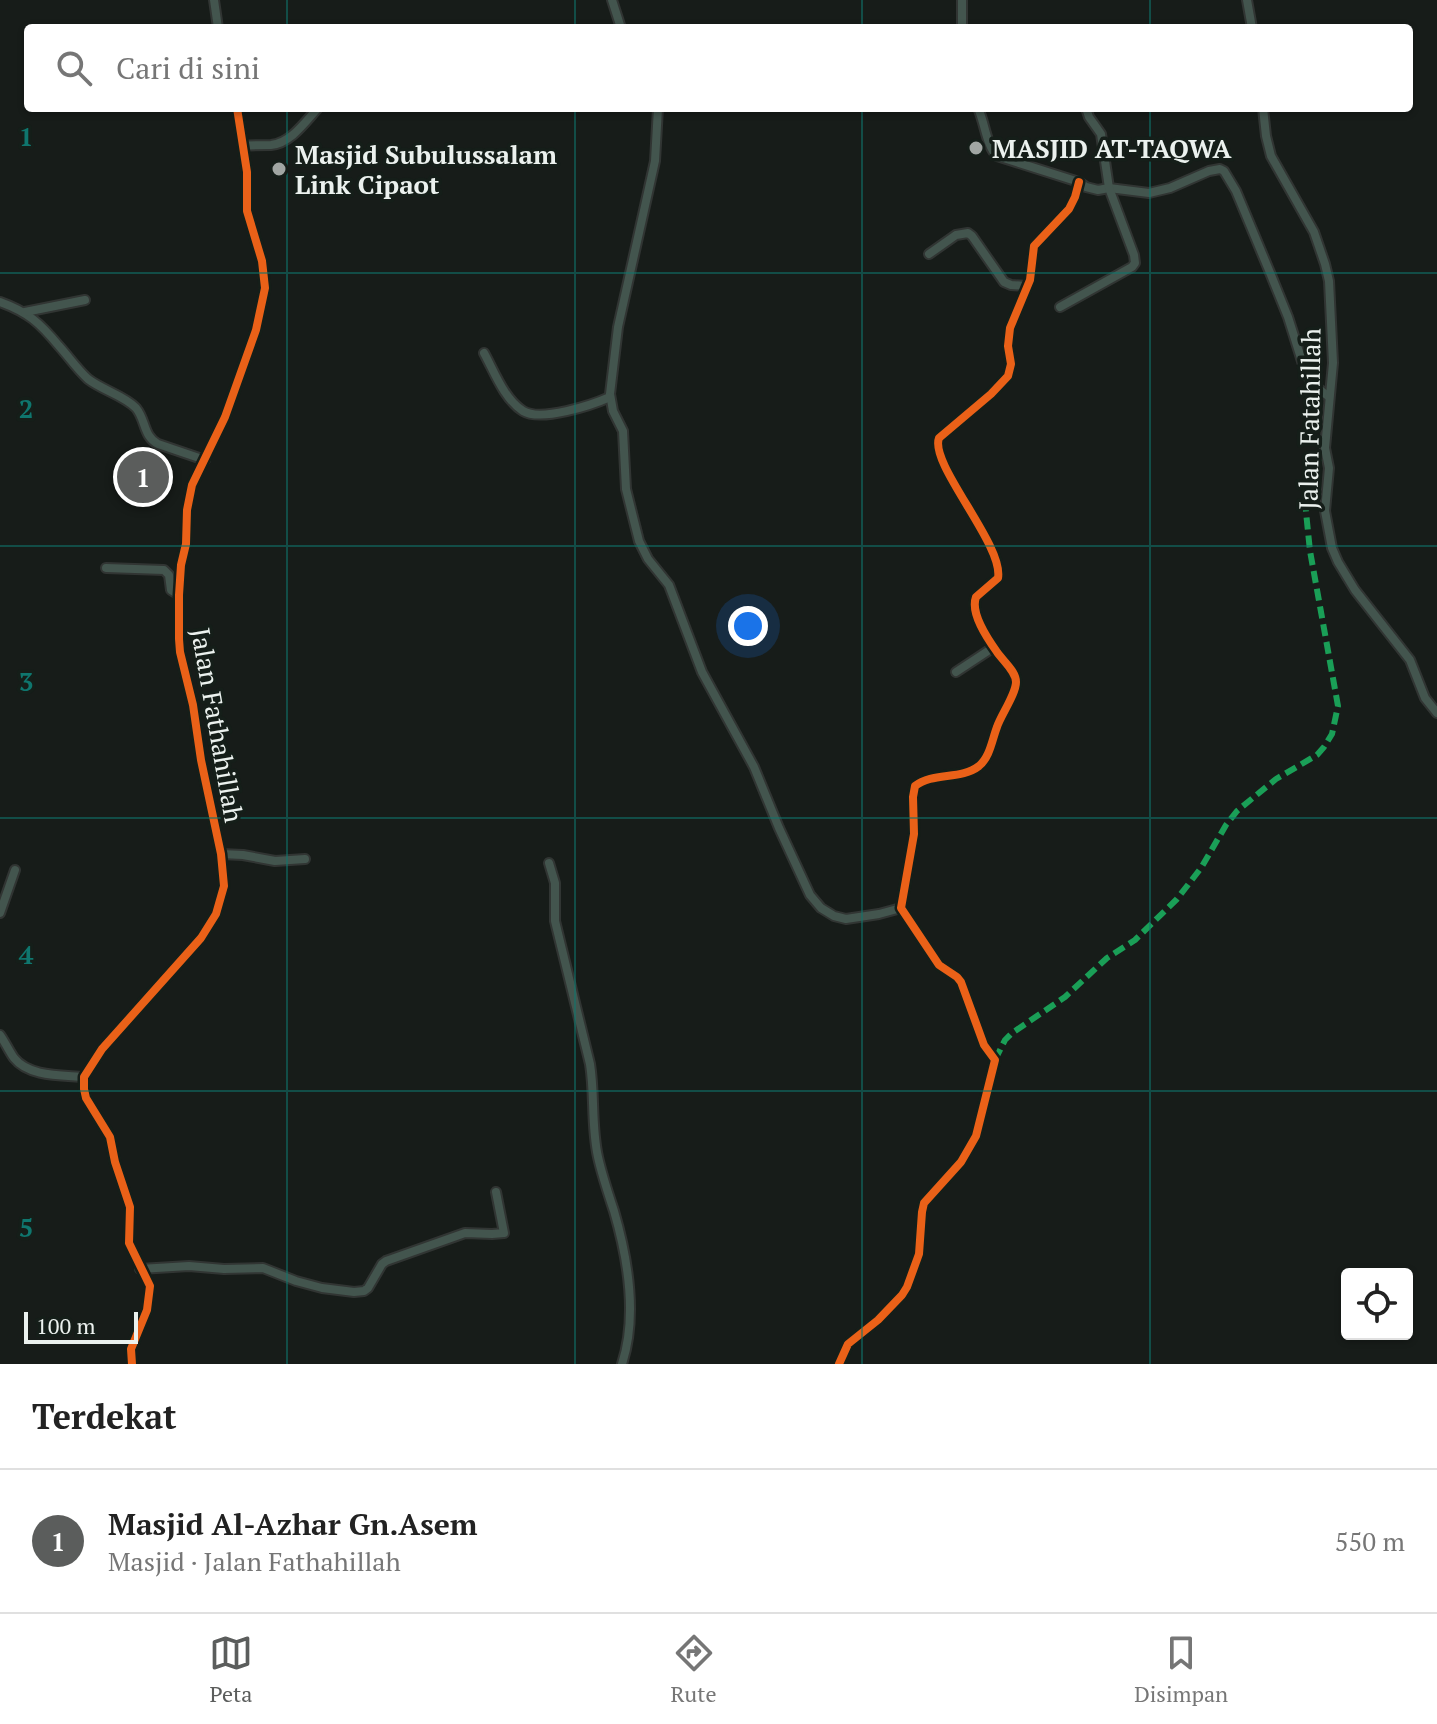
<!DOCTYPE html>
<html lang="id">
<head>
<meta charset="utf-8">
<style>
  :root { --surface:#fff; --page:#f2f2f2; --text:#222; --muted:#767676; --line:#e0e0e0; --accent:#5b5d5c }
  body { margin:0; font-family:"PT Serif",serif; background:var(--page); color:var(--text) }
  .controls { position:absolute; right:24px; bottom:24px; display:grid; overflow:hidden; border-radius:8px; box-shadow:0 2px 6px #0004 }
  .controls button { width:72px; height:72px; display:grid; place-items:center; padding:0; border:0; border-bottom:2px solid var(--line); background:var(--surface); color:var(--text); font:40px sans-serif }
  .scale { position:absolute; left:24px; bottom:20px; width:114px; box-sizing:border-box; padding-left:8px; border:4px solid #ebf1ee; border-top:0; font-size:22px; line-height:28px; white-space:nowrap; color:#ebf1ee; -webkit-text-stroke:6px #151e19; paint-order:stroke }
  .you { position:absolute; left:748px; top:626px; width:28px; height:28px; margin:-20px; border:6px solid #fff; border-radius:50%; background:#1a73e8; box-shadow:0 0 0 12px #1a73e833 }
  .badge { display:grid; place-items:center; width:52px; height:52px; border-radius:50%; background:var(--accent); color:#fff; font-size:26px; font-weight:700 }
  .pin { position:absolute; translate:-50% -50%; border:4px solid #fff; box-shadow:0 2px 8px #0006 }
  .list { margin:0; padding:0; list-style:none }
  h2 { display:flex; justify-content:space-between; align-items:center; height:104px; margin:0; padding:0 32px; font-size:34px }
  h2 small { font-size:26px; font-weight:400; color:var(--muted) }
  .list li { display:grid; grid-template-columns:52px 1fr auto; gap:24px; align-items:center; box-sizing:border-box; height:144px; padding:0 32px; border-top:2px solid var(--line) }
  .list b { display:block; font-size:30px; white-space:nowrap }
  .list p { margin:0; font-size:26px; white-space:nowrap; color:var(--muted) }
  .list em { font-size:26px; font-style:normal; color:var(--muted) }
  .icon { flex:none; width:44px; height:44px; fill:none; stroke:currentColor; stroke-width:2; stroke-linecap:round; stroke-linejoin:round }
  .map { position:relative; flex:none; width:1437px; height:1364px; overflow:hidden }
  .search { position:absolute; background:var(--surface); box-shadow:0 2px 6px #0004; left:24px; right:24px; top:24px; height:88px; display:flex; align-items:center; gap:20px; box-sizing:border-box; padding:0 28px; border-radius:8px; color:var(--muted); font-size:30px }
  .sheet { height:248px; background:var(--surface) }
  nav { display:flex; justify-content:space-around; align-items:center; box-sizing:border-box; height:112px; border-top:2px solid var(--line); background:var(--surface); font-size:22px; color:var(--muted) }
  nav a { display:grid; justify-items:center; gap:4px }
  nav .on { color:var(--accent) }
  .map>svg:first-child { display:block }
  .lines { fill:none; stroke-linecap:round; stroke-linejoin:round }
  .street-casing { stroke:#313533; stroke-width:12 }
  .street { stroke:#43554e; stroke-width:8 }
  .quiet { stroke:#1a9f57; stroke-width:6; stroke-dasharray:12 6; stroke-linecap:butt }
  .cycleway-casing { stroke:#151e19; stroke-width:13 }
  .cycleway { stroke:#ea6118; stroke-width:8 }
  .grid { fill:none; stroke:#0f766e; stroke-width:2; stroke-opacity:0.55 }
  .poi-dot { fill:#a1a6a3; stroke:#151e19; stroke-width:3 }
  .labels { text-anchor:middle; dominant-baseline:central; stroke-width:7; stroke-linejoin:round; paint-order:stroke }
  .poi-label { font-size:26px; font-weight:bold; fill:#ebf1ee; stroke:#151e19; text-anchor:start }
  .street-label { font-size:26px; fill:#ebf1ee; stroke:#151e19 }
  .grid-label { font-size:26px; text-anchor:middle; font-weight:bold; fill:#0f766e; stroke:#151e19; stroke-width:7; stroke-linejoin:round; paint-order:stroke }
</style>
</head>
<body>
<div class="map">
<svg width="1437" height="1364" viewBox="0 0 1437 1364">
  <rect width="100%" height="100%" fill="#171c19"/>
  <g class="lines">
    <!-- street casing -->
    <g class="street-casing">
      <g id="street">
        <polyline points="214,0 218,28"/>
        <polyline points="612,0 621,28"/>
        <polyline points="962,0 962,28"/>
        <polyline points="1247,0 1252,28"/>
        <polyline points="658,108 655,161 618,327 610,394 613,411 623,431 626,489 639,541 648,559 669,585 702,672 754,767 779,828 810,895 821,908 834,916 846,919 879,914 901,908"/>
        <path d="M978,108c7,15 8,37 19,48l82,26 7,5 12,3 11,-2 40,5 21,-5 39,-17 11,-2 4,2 12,20 35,84 17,42 18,57 8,11 15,12"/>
        <polyline points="1263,108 1266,136 1271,156 1314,232 1325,264 1329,281 1333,363 1325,448 1329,468 1325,511 1332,548 1338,562 1355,590 1410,660 1425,698 1437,713"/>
        <path d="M243,146c10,-1 19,-1 28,-1 20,-2 34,-23 47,-37"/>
        <polyline points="929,254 956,235 968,233 972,236 1004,282 1011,285 1027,286"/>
        <path d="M0,302c28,10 40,21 59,44 10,11 18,23 29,33 14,11 37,17 48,29 10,12 7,28 22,36l47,16"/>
        <polyline points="1060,307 1132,267 1135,263 1134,255 1109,188 1101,134 1089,117 1086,108"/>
        <polyline points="25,312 85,300"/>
        <path d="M484,353c10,18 20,46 39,58 18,11 69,-6 87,-14"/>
        <polyline points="106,568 164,570 169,575 171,590 179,595"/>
        <polyline points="956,672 994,647"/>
        <polyline points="221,854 243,855 275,861 305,859"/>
        <path d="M549,863l6,20v38l35,143c5,31 1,62 8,93 4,18 10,36 16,54 14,48 24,104 8,153"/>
        <polyline points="0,913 15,870"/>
        <path d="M0,1035c5,7 9,16 14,23 15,19 48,17 70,19"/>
        <polyline points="140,1269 189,1266 224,1269 263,1268 296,1281 322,1288 354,1292 364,1291 368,1288 382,1264 386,1261 465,1233 492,1234 504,1233 496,1192"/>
        <polyline points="132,1364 131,1349 147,1310 150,1286 129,1243 130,1207 115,1162 110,1137 86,1098 84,1089 84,1077 102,1049 201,938 216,914 224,886 221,854 201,760 193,705 180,652 179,639 179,595 181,565 186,544 187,510 192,485 225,417 256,330 265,288 262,261 247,211 247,172 237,108"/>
        <path d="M839,1364l9,-20 30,-24 24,-25 5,-8 12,-33 3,-42 2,-9 37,-41 15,-26 19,-76 -11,-15 -23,-63 -4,-5 -18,-12 -38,-57 13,-74 -1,-37 2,-11c18,-14 46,-6 64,-20 11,-9 13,-26 18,-39 4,-12 19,-33 19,-45 0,-11 -13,-21 -19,-30 -10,-14 -27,-39 -21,-55l22,-19c6,-33 -69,-114 -59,-140l52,-44 17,-18 3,-12 -3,-18 2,-18 20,-48 4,-34 35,-37 6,-12 4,-15"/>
      </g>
    </g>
    <!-- street -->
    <use href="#street" class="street"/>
    <!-- quiet -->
    <polyline class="quiet" points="995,1060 1005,1040 1012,1033 1065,997 1107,958 1135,940 1177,899 1201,868 1226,825 1237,811 1276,779 1317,755 1324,747 1332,734 1338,706 1310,551 1306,512 1305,499 1308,480 1319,459"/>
    <!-- cycleway casing -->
    <g class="cycleway-casing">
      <g id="cycleway">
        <polyline points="132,1364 131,1349 147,1310 150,1286 129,1243 130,1207 115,1162 110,1137 86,1098 84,1089 84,1077 102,1049 201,938 216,914 224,886 221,854 201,760 193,705 180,652 179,639 179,595 181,565 186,544 187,510 192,485 225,417 256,330 265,288 262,261 247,211 247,172 237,108"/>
        <path d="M839,1364l9,-20 30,-24 24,-25 5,-8 12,-33 3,-42 2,-9 37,-41 15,-26 19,-76 -11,-15 -23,-63 -4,-5 -18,-12 -38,-57 13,-74 -1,-37 2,-11c18,-14 46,-6 64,-20 11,-9 13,-26 18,-39 4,-12 19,-33 19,-45 0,-11 -13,-21 -19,-30 -10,-14 -27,-39 -21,-55l22,-19c6,-33 -69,-114 -59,-140l52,-44 17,-18 3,-12 -3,-18 2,-18 20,-48 4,-34 35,-37 6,-12 4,-15"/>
      </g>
    </g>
    <!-- cycleway -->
    <use href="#cycleway" class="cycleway"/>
  </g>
  <!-- grid -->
  <path class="grid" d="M287,0v28M575,0v28M862,0v28M1150,0v28M287,108v1256M575,108v1256M862,108v1256M1150,108v1256M0,273h1437M0,546h1437M0,818h1437M0,1091h1437"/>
  <!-- markers -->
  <g class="poi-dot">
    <circle cx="976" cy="148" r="8"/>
    <circle cx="279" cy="169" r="8"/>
  </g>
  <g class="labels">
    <!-- poi labels -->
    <g class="poi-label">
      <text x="992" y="148">MASJID AT-TAQWA</text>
      <text x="295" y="154">Masjid Subulussalam<tspan x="295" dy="30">Link Cipaot</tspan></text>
    </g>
    <!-- street labels -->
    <g class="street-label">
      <text transform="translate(1309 419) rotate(-89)">Jalan Fatahillah</text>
      <text transform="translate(218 725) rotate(80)">Jalan Fathahillah</text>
    </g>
  </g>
  <g class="grid-label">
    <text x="26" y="146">1</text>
    <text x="26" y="418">2</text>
    <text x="26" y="691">3</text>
    <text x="26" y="964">4</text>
    <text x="26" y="1237">5</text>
  </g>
</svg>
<div class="controls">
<button><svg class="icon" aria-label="locate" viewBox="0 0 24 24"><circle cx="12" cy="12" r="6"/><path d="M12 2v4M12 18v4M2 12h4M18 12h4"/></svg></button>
</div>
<div class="scale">100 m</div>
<div class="you"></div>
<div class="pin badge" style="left:143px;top:477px">1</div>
<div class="search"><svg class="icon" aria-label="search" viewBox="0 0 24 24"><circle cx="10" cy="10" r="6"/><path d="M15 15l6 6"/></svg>Cari di sini</div>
</div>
<section class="sheet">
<h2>Terdekat<small></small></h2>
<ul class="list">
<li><span class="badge">1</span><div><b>Masjid Al-Azhar Gn.Asem</b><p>Masjid · Jalan Fathahillah</p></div><em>550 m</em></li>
</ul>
</section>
<nav>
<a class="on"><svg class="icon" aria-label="map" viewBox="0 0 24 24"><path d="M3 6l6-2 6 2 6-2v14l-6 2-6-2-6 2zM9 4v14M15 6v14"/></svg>Peta</a>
<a><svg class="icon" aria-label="directions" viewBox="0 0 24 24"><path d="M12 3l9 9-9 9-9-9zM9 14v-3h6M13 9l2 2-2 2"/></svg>Rute</a>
<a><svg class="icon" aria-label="saved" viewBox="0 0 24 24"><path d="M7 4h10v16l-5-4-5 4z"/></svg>Disimpan</a>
</nav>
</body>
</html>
